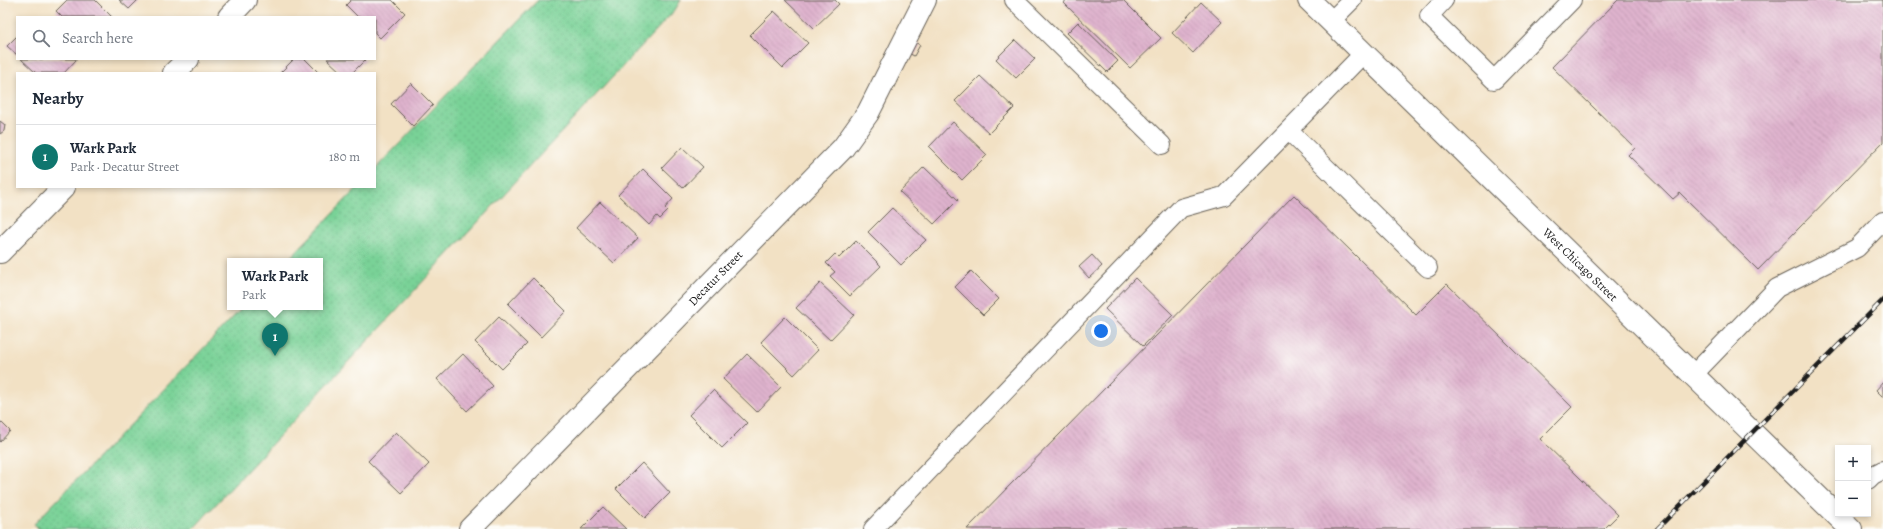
<!DOCTYPE html>
<html lang="en">
<head>
<meta charset="utf-8">
<style>
  :root { --surface:#fff; --page:#f2f2f3; --text:#1f2937; --muted:#747a83; --line:#e0e1e3; --accent:#0f766e }
  body { margin:0; font-family:Alegreya,serif; background:var(--page); color:var(--text) }
  .controls { position:absolute; right:12px; bottom:12px; display:grid; overflow:hidden; border-radius:0px; box-shadow:0 2px 6px #0003 }
  .controls button { width:36px; height:36px; display:grid; place-items:center; padding:0; border:0; border-bottom:1px solid var(--line); background:var(--surface); color:var(--text); font:20px sans-serif }
  .you { position:absolute; left:1101px; top:331px; width:14px; height:14px; margin:-10px; border:3px solid #fff; border-radius:50%; background:#1a73e8; box-shadow:0 0 0 6px #1a73e833 }
  .badge { display:grid; place-items:center; width:26px; height:26px; border-radius:50%; background:var(--accent); color:#fff; font-size:13px; font-weight:700 }
  .pin { position:absolute; translate:-50% -33px; filter:drop-shadow(0 1px 2px #0008) }
  .pin::after { content:''; position:absolute; top:21px; width:14px; height:12px; background:inherit; clip-path:polygon(0 0,100% 0,50% 100%) }
  .popup { position:absolute; left:227px; top:258px; width:96px; height:52px; box-sizing:border-box; display:grid; place-content:center; border-radius:0px; background:var(--surface); filter:drop-shadow(0 1px 3px #0005); font-size:13px; white-space:nowrap; color:var(--muted) }
  .popup b { font-size:15px; color:var(--text) }
  .popup::after { content:''; position:absolute; left:50%; top:100%; margin-left:-8px; border:8px solid transparent; border-top-color:var(--surface) }
  .list { margin:0; padding:0; list-style:none }
  h2 { display:flex; justify-content:space-between; align-items:center; height:52px; margin:0; padding:0 16px; font-size:17px }
  h2 small { font-size:13px; font-weight:400; color:var(--muted) }
  .list li { display:grid; grid-template-columns:26px 1fr auto; gap:12px; align-items:center; box-sizing:border-box; height:64px; padding:0 16px; border-top:1px solid var(--line) }
  .list b { display:block; font-size:15px; white-space:nowrap }
  .list p { margin:0; font-size:13px; white-space:nowrap; color:var(--muted) }
  .list em { font-size:13px; font-style:normal; color:var(--muted) }
  .icon { flex:none; width:22px; height:22px; fill:none; stroke:currentColor; stroke-width:2; stroke-linecap:round; stroke-linejoin:round }
  .map { position:relative; flex:none; width:1883px; height:529px; overflow:hidden }
  .search { position:absolute; background:var(--surface); box-shadow:0 2px 6px #0003; left:16px; top:16px; width:360px; height:44px; display:flex; align-items:center; gap:10px; box-sizing:border-box; padding:0 14px; border-radius:0px; color:var(--muted); font-size:15px }
  .panel { position:absolute; background:var(--surface); box-shadow:0 2px 6px #0003; left:16px; top:72px; width:360px; height:116px; border-radius:0px }
  .map>svg:first-child { display:block }
  .grass { fill:url(#grass-dots); stroke:#4a775a }
  .building { fill:url(#building-back-hatch) }
  .lines { fill:none; stroke-linecap:round; stroke-linejoin:round }
  .service-casing { stroke:#676157; stroke-width:20 }
  .minor-casing { stroke:#676157; stroke-width:24 }
  .tertiary-casing { stroke:#676157; stroke-width:24 }
  .service { stroke:#fff; stroke-width:18 }
  .minor { stroke:#fff; stroke-width:22 }
  .tertiary { stroke:#fff; stroke-width:22 }
  .rail-casing { stroke:#1c1c1c; stroke-width:4.5 }
  .rail { stroke:#fdfcf7; stroke-width:3; stroke-dasharray:9; stroke-linecap:butt }
  .labels { text-anchor:middle; dominant-baseline:central; stroke-width:3.5; stroke-linejoin:round; paint-order:stroke }
  .street-label { font-size:12px; fill:#1c1c1c; stroke:#fdfcf7 }
</style>
</head>
<body>
<div class="map">
<svg width="1883" height="529" viewBox="0 0 1883 529">
  <defs>
    <pattern id="grass-dots" width="8" height="8" patternUnits="userSpaceOnUse"><rect width="8" height="8" fill="#79d297"/><path d="M2 2h.1M6 6h.1" fill="none" stroke="#68b482" stroke-width="1.8" stroke-linecap="round"/></pattern>
    <pattern id="building-back-hatch" width="6" height="6" patternUnits="userSpaceOnUse"><rect width="6" height="6" fill="#dfb3ce"/><path d="M-1 5l2 2M0 0l6 6M5-1l2 2" fill="none" stroke="#bf99b0"/></pattern>
  </defs>
  <rect width="100%" height="100%" fill="#fdfcf7"/>
  <filter id="ink" filterUnits="userSpaceOnUse"><feTurbulence type="fractalNoise" baseFrequency=".025" numOctaves="2"/><feDisplacementMap in="SourceGraphic" scale="8" xChannelSelector="R" yChannelSelector="G"/><feConvolveMatrix kernelMatrix="1 2 1 2 8 2 1 2 1" color-interpolation-filters="sRGB"/></filter>
  <filter id="wash" filterUnits="userSpaceOnUse"><feTurbulence type="fractalNoise" baseFrequency=".012" numOctaves="4" result="noise"/><feDisplacementMap in="SourceGraphic" scale="16" xChannelSelector="R" yChannelSelector="G"/><feGaussianBlur stdDeviation="0.9" result="paint"/><feColorMatrix in="noise" values="0 0 0 0 0 0 0 0 0 0 0 0 0 0 0 0 0 1.4 0 .05"/><feComposite in="paint" operator="in"/></filter>
  <g filter="url(#wash)">
    <rect width="100%" height="100%" fill="#f2e1c4"/>
    <!-- grass -->
    <polygon class="grass" points="538,0 681,0 675,10 193,529 39,529 34,524 243,307 320,307 320,261 287,261 358,187 375,187 375,169"/>
    <g id="blocks">
      <!-- building -->
      <g class="building">
        <polygon points="67,0 95,0 112,17 62,17 56,11"/>
        <polygon points="119,0 138,0 129,9"/>
        <polygon points="351,0 392,0 405,13 380,38 375,33 375,17 358,17 346,5"/>
        <polygon points="785,0 835,0 839,4 814,28"/>
        <polygon points="1066,0 1123,0 1161,38 1130,68 1064,3"/>
        <polygon points="1618,0 1883,0 1883,142 1758,270 1680,193 1673,199 1628,155 1635,148 1552,67"/>
        <polygon points="1201,2 1222,22 1193,53 1172,33"/>
        <polygon points="774,11 808,43 783,68 750,35"/>
        <polygon points="1078,22 1118,61 1107,72 1067,33"/>
        <polygon points="17,36 17,55 7,46"/>
        <polygon points="911,40 920,45 914,56 905,51"/>
        <polygon points="1015,40 1035,59 1016,78 996,59"/>
        <polygon points="21,59 76,59 76,60 64,73 36,73"/>
        <polygon points="294,59 305,59 319,73 280,73"/>
        <polygon points="327,59 366,59 352,73 342,73"/>
        <polygon points="980,76 1014,108 989,133 955,101"/>
        <polygon points="411,83 433,105 413,126 391,104"/>
        <polygon points="0,121 5,125 4,131 0,134"/>
        <polygon points="953,122 987,155 962,180 929,147"/>
        <polygon points="682,147 703,167 683,188 662,168"/>
        <polygon points="924,167 958,200 934,224 900,192"/>
        <polygon points="643,169 673,199 665,208 668,211 660,219 657,216 649,225 618,195"/>
        <polygon points="1294,195 1416,315 1447,284 1572,407 1540,439 1618,515 1604,529 967,529"/>
        <polygon points="600,202 638,238 614,263 576,228"/>
        <polygon points="892,208 926,240 901,265 868,232"/>
        <polygon points="856,241 881,266 850,296 830,276 835,272 826,263 835,254 839,258"/>
        <polygon points="1092,255 1102,266 1089,278 1079,267"/>
        <polygon points="971,271 999,299 983,315 955,287"/>
        <polygon points="533,278 566,311 541,337 508,304"/>
        <polygon points="1135,278 1173,315 1143,346 1105,309"/>
        <polygon points="820,283 854,315 830,340 796,308"/>
        <polygon points="499,317 527,344 502,369 475,342"/>
        <polygon points="785,317 818,350 794,375 761,342"/>
        <polygon points="463,354 493,386 467,411 437,379"/>
        <polygon points="747,354 781,387 757,412 723,379"/>
        <polygon points="1883,382 1883,397 1876,390"/>
        <polygon points="713,390 747,423 722,448 689,415"/>
        <polygon points="0,421 10,431 0,442"/>
        <polygon points="396,432 429,464 401,493 368,461"/>
        <polygon points="642,463 670,493 645,518 616,489"/>
        <polygon points="603,507 626,529 581,529"/>
      </g>
    </g>
  </g>
  <g filter="url(#ink)">
    <use href="#blocks" fill-opacity="0" stroke="#676157" stroke-width="1"/>
    <g class="lines">
      <!-- service casing -->
      <g class="service-casing">
        <g id="service">
          <polyline points="1014,0 1162,145"/>
          <polyline points="1444,0 1429,16 1494,80 1572,0"/>
          <polyline points="1331,21 1352,0"/>
          <polyline points="1289,131 1428,268"/>
          <polyline points="1693,375 1777,288 1857,248 1883,221"/>
          <polyline points="1868,480 1873,475 1883,470"/>
          <polyline points="873,529 1181,208 1224,196 1364,53"/>
        </g>
      </g>
      <!-- minor casing -->
      <g class="minor-casing">
        <g id="minor">
          <polyline points="229,17 245,0"/>
          <polyline points="174,73 188,59"/>
          <polyline points="0,252 64,187"/>
          <path id="s1" d="M470,529l373,-381 25,-35 57,-113"/>
        </g>
      </g>
      <!-- tertiary casing -->
      <g class="tertiary-casing">
        <g id="tertiary">
          <path id="s2" d="M1309,0l542,529"/>
        </g>
      </g>
      <!-- service -->
      <use href="#service" class="service"/>
      <!-- minor -->
      <use href="#minor" class="minor"/>
      <!-- tertiary -->
      <use href="#tertiary" class="tertiary"/>
      <!-- rail casing -->
      <g class="rail-casing">
        <polyline id="rail" points="1657,529 1883,300"/>
      </g>
      <!-- rail -->
      <use href="#rail" class="rail"/>
    </g>
  </g>
  <g class="labels">
    <!-- street labels -->
    <g class="street-label">
      <text stroke="none"><textPath href="#s2" startOffset="379">West Chicago Street</textPath></text>
      <text stroke="none"><textPath href="#s1" startOffset="351">Decatur Street</textPath></text>
    </g>
  </g>
</svg>
<div class="controls">
<button>+</button>
<button>−</button>
</div>
<div class="you"></div>
<div class="pin badge" style="left:275px;top:356px">1</div>
<div class="popup"><b>Wark Park</b>Park</div>
<div class="search"><svg class="icon" aria-label="search" viewBox="0 0 24 24"><circle cx="10" cy="10" r="6"/><path d="M15 15l6 6"/></svg>Search here</div>
<section class="panel">
<h2>Nearby<small></small></h2>
<ul class="list">
<li><span class="badge">1</span><div><b>Wark Park</b><p>Park · Decatur Street</p></div><em>180 m</em></li>
</ul>
</section>
</div>
</body>
</html>
